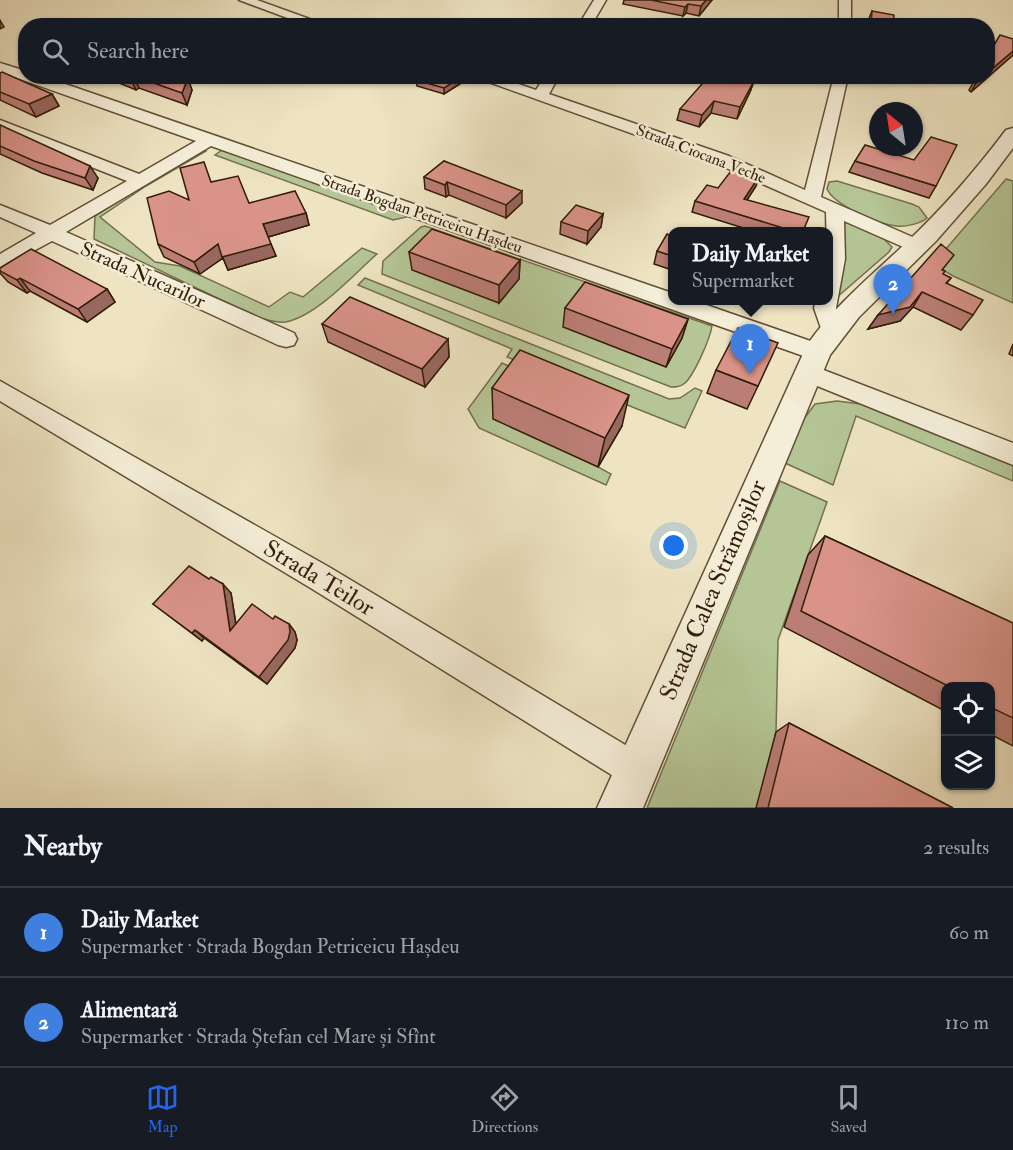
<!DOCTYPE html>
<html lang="en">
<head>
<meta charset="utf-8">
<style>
  :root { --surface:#171b24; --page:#20242c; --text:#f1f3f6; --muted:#9ea1a6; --line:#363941; --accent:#2563eb }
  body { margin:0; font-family:"IM FELL Double Pica",serif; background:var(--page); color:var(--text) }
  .controls { position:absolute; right:18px; bottom:18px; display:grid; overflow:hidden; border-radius:12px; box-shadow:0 2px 4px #0004 }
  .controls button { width:54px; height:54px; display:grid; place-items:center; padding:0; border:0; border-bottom:2px solid var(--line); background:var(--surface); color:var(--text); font:30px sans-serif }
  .compass { position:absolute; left:869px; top:102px; width:54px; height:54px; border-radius:50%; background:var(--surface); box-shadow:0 2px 4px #0004; rotate:330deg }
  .you { position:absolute; left:674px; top:546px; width:21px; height:21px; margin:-15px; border:4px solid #fff; border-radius:50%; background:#1a73e8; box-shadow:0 0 0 9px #1a73e833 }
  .badge { display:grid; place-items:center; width:39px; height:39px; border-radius:50%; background:var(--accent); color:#fff; font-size:20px; font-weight:700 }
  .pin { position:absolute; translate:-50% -50px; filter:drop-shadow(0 2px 3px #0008) }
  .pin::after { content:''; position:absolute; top:32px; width:21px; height:18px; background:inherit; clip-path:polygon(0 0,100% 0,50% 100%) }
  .popup { position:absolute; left:668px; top:227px; width:165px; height:78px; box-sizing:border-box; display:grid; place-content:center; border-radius:12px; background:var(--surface); filter:drop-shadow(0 2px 4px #0005); font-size:20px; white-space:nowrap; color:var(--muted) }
  .popup b { font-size:22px; color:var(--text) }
  .popup::after { content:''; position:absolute; left:50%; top:100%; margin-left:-12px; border:12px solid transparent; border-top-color:var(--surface) }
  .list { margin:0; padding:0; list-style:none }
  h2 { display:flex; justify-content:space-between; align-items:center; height:78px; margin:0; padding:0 24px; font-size:26px }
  h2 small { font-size:20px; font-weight:400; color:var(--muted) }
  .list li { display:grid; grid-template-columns:39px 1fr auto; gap:18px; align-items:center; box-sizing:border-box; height:90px; padding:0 24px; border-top:2px solid var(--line) }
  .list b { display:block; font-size:22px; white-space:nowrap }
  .list p { margin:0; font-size:20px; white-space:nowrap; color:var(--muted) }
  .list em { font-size:20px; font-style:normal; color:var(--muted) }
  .icon { flex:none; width:33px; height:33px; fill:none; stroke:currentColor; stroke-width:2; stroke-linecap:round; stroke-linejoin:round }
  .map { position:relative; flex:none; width:1013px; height:808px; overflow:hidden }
  .search { position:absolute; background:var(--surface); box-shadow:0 2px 4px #0004; left:18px; right:18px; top:18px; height:66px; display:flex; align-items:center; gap:15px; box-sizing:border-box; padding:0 21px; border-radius:24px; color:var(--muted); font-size:22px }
  .sheet { height:258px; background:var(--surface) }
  nav { display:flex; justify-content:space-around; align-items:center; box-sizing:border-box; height:84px; border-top:2px solid var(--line); background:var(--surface); font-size:16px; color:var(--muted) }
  nav a { display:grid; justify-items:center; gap:3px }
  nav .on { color:var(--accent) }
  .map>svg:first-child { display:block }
  .green { fill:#b5c595; stroke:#74714e; stroke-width:1.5 }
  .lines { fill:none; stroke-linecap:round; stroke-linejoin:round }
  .minor-casing { stroke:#614f35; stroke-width:3 }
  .tertiary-casing { stroke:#614f35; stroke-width:3 }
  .minor { fill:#f4edd7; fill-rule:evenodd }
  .tertiary { fill:#f4edd7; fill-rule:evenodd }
  .wall { fill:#bb7e76; stroke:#321d06; stroke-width:1.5 }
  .shaded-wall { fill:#986760; stroke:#321d06; stroke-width:1.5 }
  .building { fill:#d99389; stroke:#321d06; stroke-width:1.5 }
  .labels { text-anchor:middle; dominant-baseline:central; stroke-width:5; stroke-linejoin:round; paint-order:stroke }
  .far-street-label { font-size:16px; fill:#321d06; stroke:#f4edd7 }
  .street-label { font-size:20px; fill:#321d06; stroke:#f4edd7 }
  .near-street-label { font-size:24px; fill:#321d06; stroke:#f4edd7 }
</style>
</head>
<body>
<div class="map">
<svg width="1013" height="808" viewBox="0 0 1013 808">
  <rect width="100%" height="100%" fill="#eee4c2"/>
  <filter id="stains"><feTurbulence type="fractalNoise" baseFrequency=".00333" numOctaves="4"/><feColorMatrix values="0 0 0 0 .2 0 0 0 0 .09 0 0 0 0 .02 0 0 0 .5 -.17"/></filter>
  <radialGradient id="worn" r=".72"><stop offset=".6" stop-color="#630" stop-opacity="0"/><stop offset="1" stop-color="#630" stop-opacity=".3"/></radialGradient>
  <!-- green -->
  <g class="green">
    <path d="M204,150l2,1 -60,35 -46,31 55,45 25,4 89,41 21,-15 13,5 59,-49 15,6c-23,20 -61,63 -92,68 -9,1 -19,-2 -28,-5l-163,-78 1,-23 32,-21z"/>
    <polygon points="222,150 404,215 407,217 393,220 215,155"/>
    <polygon points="1006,179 1013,181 1013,303 953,276 933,264"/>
    <path d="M837,181l75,23 7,3 8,11c-7,6 -22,9 -31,8 -18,-2 -62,-21 -69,-37l2,-7z"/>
    <polygon points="849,222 881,236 892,247 889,252 835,299 843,223"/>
    <path d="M425,226l287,100c-2,13 -18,49 -27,57 -5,4 -9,4 -14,4l-289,-113 1,-13 38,-34z"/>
    <polygon points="365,278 669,399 680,398 695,388 702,391 685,428 507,357 512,349 358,285"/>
    <polygon points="502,363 544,382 598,467 611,474 606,485 479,428 468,409"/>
    <polygon points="837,401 861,404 1013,464 1013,481 856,416 833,485 785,463 803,420 815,404"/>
    <polygon points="780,481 827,502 778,640 776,732 757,808 647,808"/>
  </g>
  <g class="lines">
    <!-- minor casing -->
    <g class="minor-casing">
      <g id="minor">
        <polygon points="239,0 257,0 329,26 309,26"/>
        <polygon points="594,0 606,0 591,26 578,26"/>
        <rect x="839" y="0" width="12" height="26"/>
        <polygon points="0,63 26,71 26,76 42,76 672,293 672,300 692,300 825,346 828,352 825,358 817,360 809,358 211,146 66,232 294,333 297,339 294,345 286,347 278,345 52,241 0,269 0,254 36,233 0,217 0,205 50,225 127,181 0,131 0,120 139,174 196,141 0,72"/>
        <polygon points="472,76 495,76 536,90 545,76 559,76 549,94 729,156 805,190 834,76 848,76 821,197 924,242 927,246 924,250 910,250 844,221 845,259 836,308 842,329 839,334 831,337 823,334 814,308 816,300 828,300 826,212 717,164"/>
        <polygon points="808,364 1013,443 1013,465 800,379 796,373 800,367"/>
        <polygon points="0,381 329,567 647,758 652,770 647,782 635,787 623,782 309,587 0,401"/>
      </g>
    </g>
    <!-- tertiary casing -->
    <g class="tertiary-casing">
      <path id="tertiary" d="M1013,128v20l-27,36 -50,57 -77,76 -29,38 -187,453h-46l210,-463c28,-40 64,-69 99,-102 37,-35 70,-73 100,-113z"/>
    </g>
    <!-- minor -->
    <use href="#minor" class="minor"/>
    <!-- tertiary -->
    <use href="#tertiary" class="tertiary"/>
  </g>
  <!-- wall -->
  <g class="wall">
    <polygon points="624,0 712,0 699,16 686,13 683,16 623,4"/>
    <polygon points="872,11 893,26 868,26 868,21"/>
    <polygon points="1013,55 971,92 969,90 977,76"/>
    <polygon points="0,73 52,94 59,106 36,117 0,100"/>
    <polygon points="102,76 184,76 192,90 187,105 139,88 136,90"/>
    <polygon points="423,76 466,76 466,80 444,94 417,86 416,80"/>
    <polygon points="754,81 750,92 737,119 711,113 699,127 677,120 680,109"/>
    <polygon points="0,125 98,178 93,190 42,173 0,154"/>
    <polygon points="444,161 522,203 506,218 449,195 446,197 425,189 424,177"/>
    <polygon points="855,161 936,186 929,198 849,172"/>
    <polygon points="211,182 249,203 306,213 309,225 268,237 276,256 228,270 223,258 200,274 164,257 158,244 189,200"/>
    <polygon points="756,186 747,200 803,231 753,231 692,212 695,201 718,188"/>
    <polygon points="603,214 601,227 587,244 560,234 561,222"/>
    <polygon points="672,236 672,270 654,264 657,251"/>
    <polygon points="409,252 520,260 519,279 499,303 412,270"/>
    <polygon points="0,268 107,289 115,302 87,322 30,291 27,293 8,282 0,273"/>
    <polygon points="943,270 943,274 951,278 947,283 973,315 961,330 913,307 900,321 868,329 878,315"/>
    <polygon points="565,308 688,319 682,338 666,367 563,327"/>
    <polygon points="322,324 448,339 449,357 425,387 328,342"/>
    <polygon points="1013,344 1013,356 1009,354"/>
    <polygon points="716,370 758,386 747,409 707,393"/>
    <polygon points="492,388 622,426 598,467 493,419"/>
    <polygon points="825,536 1013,623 1013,746 990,734 990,687 945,687 945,711 784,627 808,555"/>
    <polygon points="209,579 231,593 236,624 273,619 289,624 295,632 297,640 295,648 267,684 204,638 202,641 153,604"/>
    <polygon points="789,723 953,808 756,808 776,732"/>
  </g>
  <!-- shaded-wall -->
  <g class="shaded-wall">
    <polygon points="706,0 712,0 699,16 701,6"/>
    <polygon points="688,4 686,13 683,16 685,7"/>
    <polygon points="0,20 4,27 0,29"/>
    <polygon points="1013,51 1013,55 971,92 976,83 984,76 987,76 987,73"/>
    <polygon points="133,76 139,88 136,90 130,78"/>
    <polygon points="462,76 466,76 466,80 444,94 444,88"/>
    <polygon points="188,78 192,90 187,105 182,93"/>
    <polygon points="754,81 750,92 737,119 740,107"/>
    <polygon points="52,94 59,106 36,117 29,104"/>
    <polygon points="714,101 711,113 699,127 702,115"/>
    <polygon points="90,166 98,178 93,190 85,178"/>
    <polygon points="760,175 756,186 740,210 744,199"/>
    <polygon points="447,182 449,195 446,197 445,185"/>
    <polygon points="522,191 522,203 506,218 506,205"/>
    <polygon points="306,213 309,225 268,237 263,224"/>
    <polygon points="603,214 601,227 587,244 588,231"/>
    <polygon points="218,244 271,244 276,256 228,270 223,258 200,274 194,262"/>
    <polygon points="520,260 519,279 499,303 499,285"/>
    <polygon points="20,278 30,291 27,293 17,280"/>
    <polygon points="107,289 115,302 87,322 78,309"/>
    <polygon points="922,292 913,307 900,321 868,329 878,315"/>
    <polygon points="688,319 682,338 666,367 672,349"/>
    <polygon points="448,339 449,357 425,387 422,369"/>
    <polygon points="629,395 622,426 598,467 605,438"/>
    <polygon points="223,584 231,593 238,639 230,631"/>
    <polygon points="289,624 295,632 297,640 295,648 267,684 259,677"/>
    <polygon points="195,630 204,638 202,641 192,633"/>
  </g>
  <!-- building -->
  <g class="building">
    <polygon points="651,0 706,0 701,6 688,4 685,7"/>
    <polygon points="872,11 894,15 893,26 871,26"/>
    <polygon points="1000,35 1013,39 1013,38 1013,51 987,73 987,57"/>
    <polygon points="2,72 52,94 29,104 0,92 0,73"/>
    <polygon points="134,76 184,76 188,78 182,93"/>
    <polygon points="423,76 462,76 444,88 416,80"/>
    <polygon points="709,76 731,76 754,81 740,107 714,101 702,115 680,109"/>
    <polygon points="977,76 984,76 976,83 974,82"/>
    <polygon points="0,125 90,166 85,178 34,161 0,146"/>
    <polygon points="931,137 957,145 936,186 855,161 865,145 914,160"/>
    <polygon points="444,161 522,191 506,205 447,182 445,185 424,177"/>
    <polygon points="204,162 211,182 238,176 249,203 295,191 306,213 263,224 271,244 222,257 218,244 194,262 158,244 147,198 169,191 189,200 180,168"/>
    <polygon points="734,167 760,175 744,199 809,217 803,231 793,231 695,201 707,185 718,188"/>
    <polygon points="576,205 603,214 588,231 561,222"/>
    <polygon points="432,229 520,260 499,285 409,252"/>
    <polygon points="667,234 672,236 672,256 657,251"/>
    <polygon points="941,244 954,255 942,270 945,271 943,274 951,278 946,283 983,300 973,315 922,292 910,307 878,315"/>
    <polygon points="31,249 107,289 78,309 20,278 17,280 0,271 0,268"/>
    <polygon points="585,282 688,319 672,349 565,308"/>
    <polygon points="350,297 448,339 422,369 322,324"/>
    <polygon points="738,328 778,343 758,386 716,370"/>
    <polygon points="520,350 629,395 605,438 492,388"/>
    <polygon points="825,536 1013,623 1013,718 990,707 990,687 950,687 801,611"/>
    <polygon points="189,566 209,579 211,577 223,584 230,631 252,604 273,619 275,616 289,624 290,632 288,640 259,677 195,630 192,633 153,604"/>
    <polygon points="789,723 953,808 768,808"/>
  </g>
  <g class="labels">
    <!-- far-street labels -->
    <g class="far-street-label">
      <text transform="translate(701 154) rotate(21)">Strada Ciocana Veche</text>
      <text transform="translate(422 214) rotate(19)">Strada Bogdan Petriceicu Hașdeu</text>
    </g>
    <!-- street labels -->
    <g class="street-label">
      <text transform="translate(143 275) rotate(24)">Strada Nucarilor</text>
    </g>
    <!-- near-street labels -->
    <g class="near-street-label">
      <text transform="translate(319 578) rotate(31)">Strada Teilor</text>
      <text transform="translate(713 590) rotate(-67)">Strada Calea Strămoșilor</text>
    </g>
  </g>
  <rect width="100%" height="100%" filter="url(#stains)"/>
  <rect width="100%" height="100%" fill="url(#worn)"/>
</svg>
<div class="controls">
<button><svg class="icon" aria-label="locate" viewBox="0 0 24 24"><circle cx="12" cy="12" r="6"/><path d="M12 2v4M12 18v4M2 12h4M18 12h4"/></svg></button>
<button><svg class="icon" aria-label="layers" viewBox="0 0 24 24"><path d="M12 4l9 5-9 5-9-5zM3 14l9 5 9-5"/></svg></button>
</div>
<svg class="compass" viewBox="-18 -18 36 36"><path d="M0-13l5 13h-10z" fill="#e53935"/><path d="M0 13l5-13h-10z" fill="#9ea1a6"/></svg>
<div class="you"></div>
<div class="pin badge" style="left:750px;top:374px;background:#3f7fe0">1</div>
<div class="popup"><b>Daily Market</b>Supermarket</div>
<div class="pin badge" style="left:893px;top:314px;background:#3f7fe0">2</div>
<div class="search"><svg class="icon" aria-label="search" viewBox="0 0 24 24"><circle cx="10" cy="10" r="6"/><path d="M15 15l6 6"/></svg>Search here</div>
</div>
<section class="sheet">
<h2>Nearby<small>2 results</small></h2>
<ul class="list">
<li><span class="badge" style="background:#3f7fe0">1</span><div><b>Daily Market</b><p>Supermarket · Strada Bogdan Petriceicu Hașdeu</p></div><em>60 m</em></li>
<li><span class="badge" style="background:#3f7fe0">2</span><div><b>Alimentară</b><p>Supermarket · Strada Ștefan cel Mare și Sfînt</p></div><em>110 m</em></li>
</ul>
</section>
<nav>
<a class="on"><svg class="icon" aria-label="map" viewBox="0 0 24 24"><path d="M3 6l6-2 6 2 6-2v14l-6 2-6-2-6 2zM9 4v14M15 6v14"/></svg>Map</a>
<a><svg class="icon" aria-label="directions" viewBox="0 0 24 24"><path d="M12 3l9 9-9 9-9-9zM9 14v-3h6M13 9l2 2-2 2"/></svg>Directions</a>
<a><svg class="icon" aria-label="saved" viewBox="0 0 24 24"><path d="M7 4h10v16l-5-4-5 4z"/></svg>Saved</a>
</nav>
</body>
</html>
